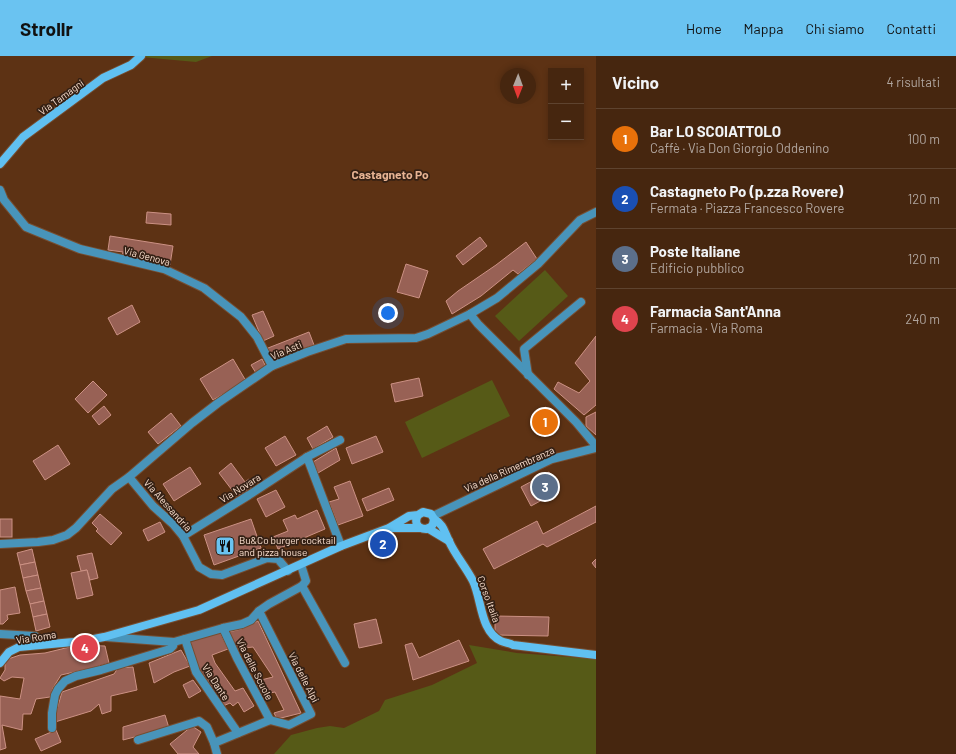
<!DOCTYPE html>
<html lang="it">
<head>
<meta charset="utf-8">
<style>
  :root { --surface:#46260f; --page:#50321d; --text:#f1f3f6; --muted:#b0a59e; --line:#5e432f; --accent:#6ac3f1 }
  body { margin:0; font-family:Barlow,sans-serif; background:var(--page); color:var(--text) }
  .controls { position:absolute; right:12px; top:12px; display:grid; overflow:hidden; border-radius:0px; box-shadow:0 2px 6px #0003 }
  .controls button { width:36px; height:36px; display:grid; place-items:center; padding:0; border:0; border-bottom:1px solid var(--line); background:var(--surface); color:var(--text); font:20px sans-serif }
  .compass { position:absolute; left:500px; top:12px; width:36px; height:36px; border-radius:50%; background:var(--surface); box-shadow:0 2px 6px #0003; rotate:181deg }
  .you { position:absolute; left:388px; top:257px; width:14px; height:14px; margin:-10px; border:3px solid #fff; border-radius:50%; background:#1a73e8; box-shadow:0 0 0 6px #1a73e833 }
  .badge { display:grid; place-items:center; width:26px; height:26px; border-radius:50%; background:var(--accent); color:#fff; font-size:13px; font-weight:700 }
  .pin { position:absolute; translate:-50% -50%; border:2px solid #fff; box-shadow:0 1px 4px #0006 }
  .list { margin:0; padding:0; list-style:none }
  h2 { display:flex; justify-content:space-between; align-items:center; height:52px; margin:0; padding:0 16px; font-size:17px }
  h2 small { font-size:13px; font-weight:400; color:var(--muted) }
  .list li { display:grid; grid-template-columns:26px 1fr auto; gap:12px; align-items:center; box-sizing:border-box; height:60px; padding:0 16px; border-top:1px solid var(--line) }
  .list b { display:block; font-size:15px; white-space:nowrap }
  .list p { margin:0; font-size:13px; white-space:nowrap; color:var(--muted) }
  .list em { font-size:13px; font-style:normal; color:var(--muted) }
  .map { position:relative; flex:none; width:596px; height:698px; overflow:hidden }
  header { display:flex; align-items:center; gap:24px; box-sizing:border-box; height:56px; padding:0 20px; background:var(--accent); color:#111 }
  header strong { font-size:19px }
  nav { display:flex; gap:22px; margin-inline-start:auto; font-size:14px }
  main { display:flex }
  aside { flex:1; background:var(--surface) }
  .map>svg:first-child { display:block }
  .green { fill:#565a17 }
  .building { fill:#986155; stroke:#cc9184 }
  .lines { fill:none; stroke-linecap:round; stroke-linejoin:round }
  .street-casing { stroke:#764e32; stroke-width:10 }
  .secondary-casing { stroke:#764e32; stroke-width:10 }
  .street { stroke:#4894ba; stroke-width:8 }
  .secondary { stroke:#60c0f1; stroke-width:8 }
  .labels { text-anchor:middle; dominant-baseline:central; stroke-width:3.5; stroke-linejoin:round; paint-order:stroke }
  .street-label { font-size:10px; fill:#fce1d0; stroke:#342014 }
  .poi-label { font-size:10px; fill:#fce1d0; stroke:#342014; text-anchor:start }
  .quarter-label { font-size:12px; font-weight:bold; fill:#e7b393; stroke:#342014 }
</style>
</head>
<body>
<header>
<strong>Strollr</strong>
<nav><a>Home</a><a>Mappa</a><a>Chi siamo</a><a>Contatti</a></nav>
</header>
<main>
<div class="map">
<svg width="596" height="698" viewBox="0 0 596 698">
  <rect width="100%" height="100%" fill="#5d3214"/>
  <!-- green -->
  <g class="green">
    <polygon points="141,0 212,0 196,6 141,1"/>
    <polygon points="545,214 568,240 519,285 495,260"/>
    <polygon points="492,324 510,360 422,402 405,366"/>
    <polygon points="469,589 517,597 596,603 596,698 274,698 291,679 317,672 330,670 344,672 379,655 385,644 432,629 477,607"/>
  </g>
  <!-- building -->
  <g class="building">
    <polygon points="147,156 171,158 171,169 146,167"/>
    <polygon points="110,180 173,190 170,209 122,202 123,196 108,194"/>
    <polygon points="480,181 487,190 463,209 456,200"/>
    <polygon points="526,186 537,203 518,218 513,214 481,240 452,258 446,245 458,235 496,209"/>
    <polygon points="406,208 428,215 419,242 397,236"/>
    <polygon points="132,249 140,266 117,279 108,262"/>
    <polygon points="263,255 274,280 263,285 252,259"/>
    <polygon points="309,276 314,289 272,305 268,292"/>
    <polygon points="596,280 596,349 584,359 554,333 558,326 579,337 590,325 575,307"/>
    <polygon points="233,303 246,325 213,344 200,323"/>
    <polygon points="262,303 266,311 256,317 251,309"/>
    <polygon points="419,322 423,340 395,346 391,328"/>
    <polygon points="93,325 107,339 88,357 75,343"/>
    <polygon points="104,350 111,359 99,369 92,360"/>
    <polygon points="546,351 556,369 543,376 533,358"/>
    <polygon points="596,356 596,379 586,370 586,361"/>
    <polygon points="171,357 181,370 158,388 148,376"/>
    <polygon points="327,370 333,381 313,393 307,382"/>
    <polygon points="285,380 296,399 276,410 265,392"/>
    <polygon points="376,380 383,396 352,408 346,392"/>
    <polygon points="58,389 70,408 45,424 33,405"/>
    <polygon points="336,392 340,404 318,417 313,406"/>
    <polygon points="231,407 245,426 249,423 254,430 238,442 219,417"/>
    <polygon points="190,411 201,428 174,445 163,428"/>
    <polygon points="549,416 559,435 531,450 521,431"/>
    <polygon points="350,425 363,460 338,469 329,446 339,443 334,431"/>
    <polygon points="389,432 394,444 367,455 362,443"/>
    <polygon points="276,434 285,451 266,461 257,443"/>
    <polygon points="596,450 596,466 547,491 543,488 494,513 483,493 537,465 543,478"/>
    <polygon points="317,454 325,473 278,493 273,481 288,475 283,464 295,459 297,463"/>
    <polygon points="100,458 122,477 111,489 96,475 98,473 92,467"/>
    <rect x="0" y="463" width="12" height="18"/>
    <polygon points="251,463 261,492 214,509 204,479"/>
    <polygon points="160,466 165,476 148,485 143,474"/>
    <polygon points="32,493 35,506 20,509 17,497"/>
    <polygon points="92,497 98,522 90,524 87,514 81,515 77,500"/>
    <polygon points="596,503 596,512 592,507"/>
    <polygon points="35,506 38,519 23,522 20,509"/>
    <polygon points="87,514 93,539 77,543 71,517"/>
    <polygon points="38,519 41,532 26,535 23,522"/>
    <polygon points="15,531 20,557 7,559 8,563 3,568 0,568 0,534"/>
    <polygon points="41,532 44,545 30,548 26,535"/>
    <polygon points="44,545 47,558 33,561 30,548"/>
    <polygon points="47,558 50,571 36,575 33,561"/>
    <polygon points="495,560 549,561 548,580 495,579"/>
    <polygon points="376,563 382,587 359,592 354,568"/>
    <polygon points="258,565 301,657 277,663 274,657 284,654 275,636 260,639 257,625 273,621 253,591 236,593 229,576 241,573"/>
    <polygon points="220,576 228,593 212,599 215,607 235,635 243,632 254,650 244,656 238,646 233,650 230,647 223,650 197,613 190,584"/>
    <polygon points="459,584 469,605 413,624 405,589 412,587 419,602"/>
    <polygon points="78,589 105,590 109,607 97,611 61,619 53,632 50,641 36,643 31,658 23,658 22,674 2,669 6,692 0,694 0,640 20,643 24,622 12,621 4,625 0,622 5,614 5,604 20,599 45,597"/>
    <polygon points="181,594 190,610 174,616 154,627 149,607"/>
    <polygon points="133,611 137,634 111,640 111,655 102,658 99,648 91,655 55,666 55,660 62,636 114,618 118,612"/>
    <polygon points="193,624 201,635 189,642 183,629"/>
    <polygon points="165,659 169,672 123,684 123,671"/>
    <polygon points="192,670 201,676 193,691 199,698 178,698 170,688"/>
    <polygon points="56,674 61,686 41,695 35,683"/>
  </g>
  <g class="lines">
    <!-- street casing -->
    <g class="street-casing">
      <g id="street">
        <polyline points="0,134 4,144 26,171 80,193 164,213 204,232 241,261 257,281 272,310"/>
        <polyline points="470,258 478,268 576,366 596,390"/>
        <polyline points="528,319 524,293 581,246"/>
        <polyline points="307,401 341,490"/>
        <polyline points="129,421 153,450 173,468 183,480 199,511 211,518 222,519 267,502 278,503 288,515"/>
        <polyline points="433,460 552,403 596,392"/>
        <polyline points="183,480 249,439 307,401 340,384"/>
        <polyline points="0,488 38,486 53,484 67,479 76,472 112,433 129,421 192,367 218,347 272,310 307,296 346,283 416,282 428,278 470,258 497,242 538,208 580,164 596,156"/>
        <polyline points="302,530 345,607"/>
        <polyline points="223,572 237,602 270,664"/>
        <polyline points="0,578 35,580 37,582 37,589"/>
        <polyline points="106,581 174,586 223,572 242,568 251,564 259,555 269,548 302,530 306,525 301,509"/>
        <polyline points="185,583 196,616 238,677"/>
        <polyline points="52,672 52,657 55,639 58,633 65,625 76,620 101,614 170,593 173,590 174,586"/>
        <polyline points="138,684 199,665 207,671 214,687"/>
        <polyline points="217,698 214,687 270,664 289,669 311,658 259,555"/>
      </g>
    </g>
    <!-- secondary casing -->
    <g class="secondary-casing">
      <g id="secondary">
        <polyline points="0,108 23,81 103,22 131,9 141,0"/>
        <path d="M434,463c10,6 10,12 15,22 6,14 17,26 24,40 9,19 7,50 28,60 4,2 9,2 12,4l83,10"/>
        <polyline points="390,472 420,472"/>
        <polyline points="429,473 449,485"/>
        <path d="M0,607l9,-11 10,-5 65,-6 20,-4 95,-27 142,-64 48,-18 20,-12 9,-1 5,-3 8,2 3,5 -1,5 -2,3 -5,2c-9,0 -12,-7 -8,-14"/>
      </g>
    </g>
    <!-- street -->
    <use href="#street" class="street"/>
    <!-- secondary -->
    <use href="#secondary" class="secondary"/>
  </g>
  <!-- icons -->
  <defs>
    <g id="restaurant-square" transform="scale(1)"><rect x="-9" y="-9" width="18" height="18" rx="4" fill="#6ac3f1" stroke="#342014"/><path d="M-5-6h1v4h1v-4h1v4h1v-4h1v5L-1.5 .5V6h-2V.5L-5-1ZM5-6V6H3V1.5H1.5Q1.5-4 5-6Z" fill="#111"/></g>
  </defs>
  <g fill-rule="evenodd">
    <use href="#restaurant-square" x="225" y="490"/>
  </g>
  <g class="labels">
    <!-- street labels -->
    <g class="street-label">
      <text transform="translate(61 41) rotate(-36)">Via Tamagni</text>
      <text transform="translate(147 200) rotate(15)">Via Genova</text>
      <text transform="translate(286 294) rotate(-23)">Via Asti</text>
      <text transform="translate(509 413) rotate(-24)">Via della Rimembranza</text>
      <text transform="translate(240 432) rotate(-32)">Via Novara</text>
      <text transform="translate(168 449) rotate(48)">Via Alessandria</text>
      <text transform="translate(489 543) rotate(70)">Corso Italia</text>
      <text transform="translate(36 581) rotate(-9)">Via Roma</text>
      <text transform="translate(255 613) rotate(63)">Via delle Scuole</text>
      <text transform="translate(304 621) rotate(63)">Via delle Alpi</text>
      <text transform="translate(216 626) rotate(57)">Via Dante</text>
    </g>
    <!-- poi labels -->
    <g class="poi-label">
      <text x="239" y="484">Bu&amp;Co burger cocktail<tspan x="239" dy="12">and pizza house</tspan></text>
    </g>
    <!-- quarter labels -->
    <g class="quarter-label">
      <text x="390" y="118">Castagneto Po</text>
    </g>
  </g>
</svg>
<div class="controls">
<button>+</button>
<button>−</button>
</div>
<svg class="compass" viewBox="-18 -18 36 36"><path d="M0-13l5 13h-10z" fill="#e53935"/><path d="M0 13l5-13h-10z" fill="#b0a59e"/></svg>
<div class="you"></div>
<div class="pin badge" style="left:545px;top:366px;background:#e8710a">1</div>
<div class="pin badge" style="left:383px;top:488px;background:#1a4fb4">2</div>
<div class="pin badge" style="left:545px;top:431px;background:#5c6f8a">3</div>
<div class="pin badge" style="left:85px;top:592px;background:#e0444e">4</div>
</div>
<aside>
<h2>Vicino<small>4 risultati</small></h2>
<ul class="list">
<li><span class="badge" style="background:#e8710a">1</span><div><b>Bar LO SCOIATTOLO</b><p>Caffè · Via Don Giorgio Oddenino</p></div><em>100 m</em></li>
<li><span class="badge" style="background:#1a4fb4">2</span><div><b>Castagneto Po (p.zza Rovere)</b><p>Fermata · Piazza Francesco Rovere</p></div><em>120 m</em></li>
<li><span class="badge" style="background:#5c6f8a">3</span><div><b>Poste Italiane</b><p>Edificio pubblico</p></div><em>120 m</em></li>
<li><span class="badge" style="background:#e0444e">4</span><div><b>Farmacia Sant'Anna</b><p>Farmacia · Via Roma</p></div><em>240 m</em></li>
</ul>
</aside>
</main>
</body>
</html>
